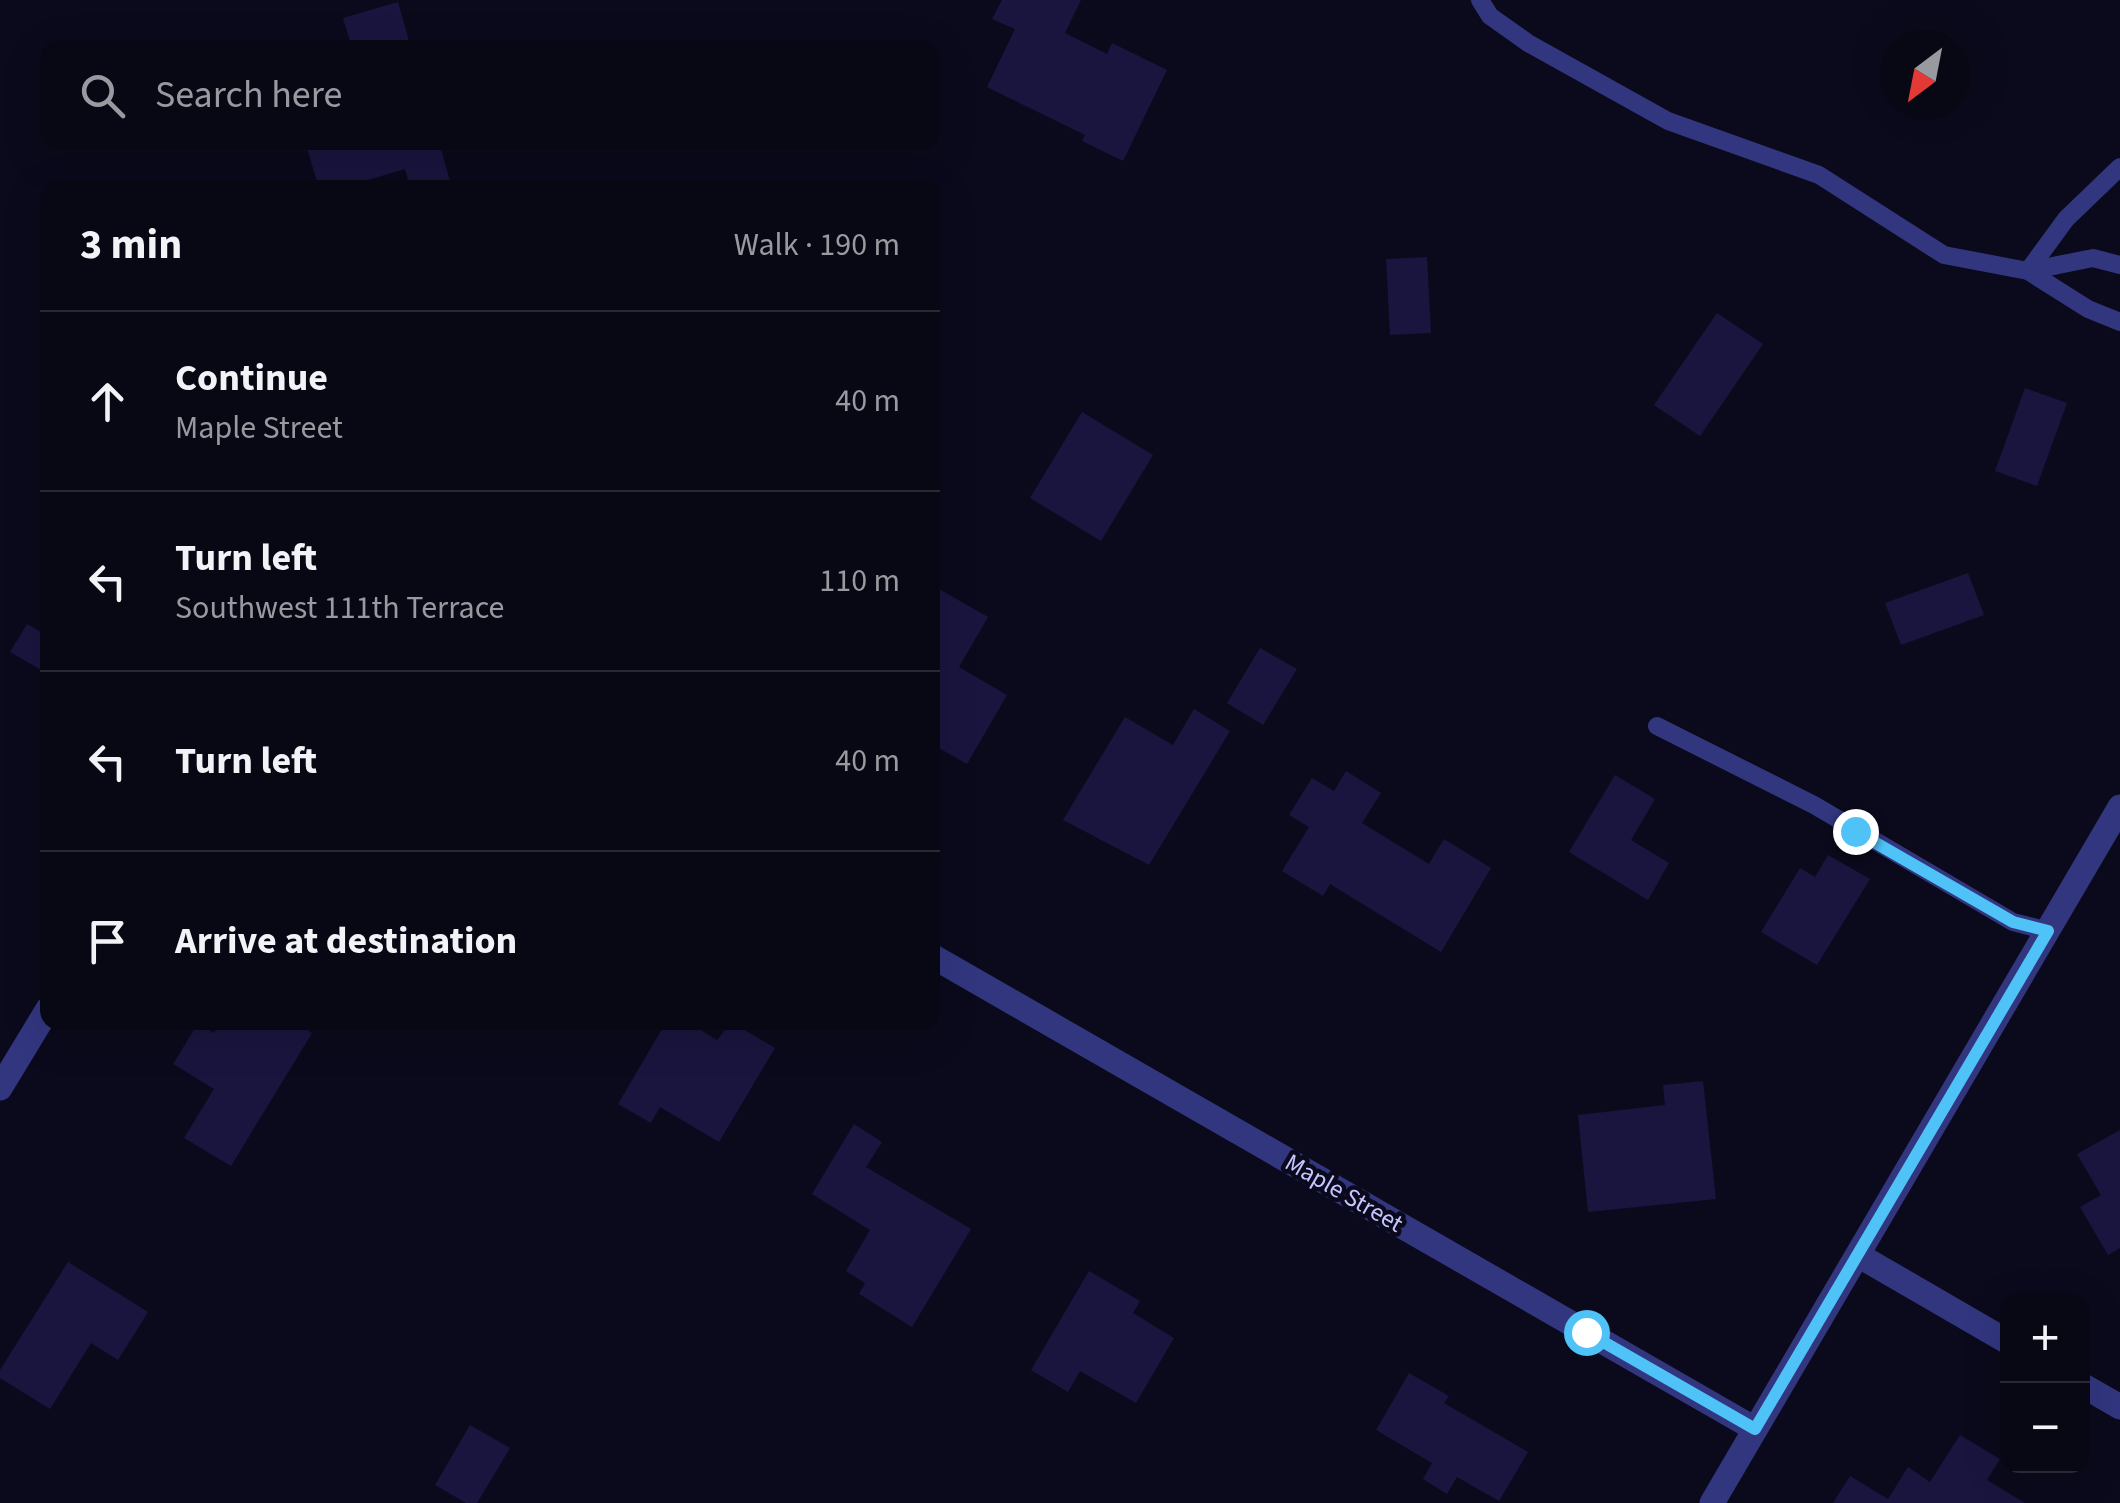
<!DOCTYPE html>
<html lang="en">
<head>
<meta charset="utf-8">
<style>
  :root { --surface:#080815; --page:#161622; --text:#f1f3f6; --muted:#989aa0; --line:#292934 }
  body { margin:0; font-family:"Source Sans 3",sans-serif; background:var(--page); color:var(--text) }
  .controls { position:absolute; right:30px; bottom:30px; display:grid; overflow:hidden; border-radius:20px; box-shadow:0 10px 40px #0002 }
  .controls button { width:90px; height:90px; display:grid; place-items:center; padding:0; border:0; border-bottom:2px solid var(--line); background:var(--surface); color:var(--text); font:50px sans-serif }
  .compass { position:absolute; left:1880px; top:30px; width:90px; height:90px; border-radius:50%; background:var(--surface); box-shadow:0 10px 40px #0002; rotate:212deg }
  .stop { position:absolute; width:30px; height:30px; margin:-22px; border:8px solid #4fc3f7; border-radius:50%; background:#fff }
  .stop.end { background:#4fc3f7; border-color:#fff; box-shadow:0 2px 10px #0008 }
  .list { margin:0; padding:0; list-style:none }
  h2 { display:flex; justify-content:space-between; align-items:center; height:130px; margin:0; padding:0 40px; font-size:42px }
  h2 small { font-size:32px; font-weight:400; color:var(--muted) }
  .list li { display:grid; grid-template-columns:65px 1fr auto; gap:30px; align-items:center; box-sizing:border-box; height:180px; padding:0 40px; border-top:2px solid var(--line) }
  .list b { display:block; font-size:38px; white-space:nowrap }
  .list p { margin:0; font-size:32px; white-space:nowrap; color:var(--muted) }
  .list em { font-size:32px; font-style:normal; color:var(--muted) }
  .icon { flex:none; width:55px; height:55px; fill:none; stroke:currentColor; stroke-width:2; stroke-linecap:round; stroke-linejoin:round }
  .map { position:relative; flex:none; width:2120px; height:1503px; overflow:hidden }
  .search { position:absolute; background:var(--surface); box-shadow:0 10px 40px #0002; left:40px; top:40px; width:900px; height:110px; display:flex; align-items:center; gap:25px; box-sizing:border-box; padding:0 35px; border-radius:20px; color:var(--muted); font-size:38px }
  .panel { position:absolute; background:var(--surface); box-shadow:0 10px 40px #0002; left:40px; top:180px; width:900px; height:850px; border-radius:20px }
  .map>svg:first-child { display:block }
  .building { fill:#19153e }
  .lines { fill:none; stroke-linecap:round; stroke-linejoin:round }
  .service { stroke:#32367f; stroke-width:18 }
  .minor { stroke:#32367f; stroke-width:25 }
  .route { stroke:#4fc3f7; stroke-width:12 }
  .labels { text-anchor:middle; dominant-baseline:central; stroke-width:9; stroke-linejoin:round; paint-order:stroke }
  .street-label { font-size:25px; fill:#c6c5ff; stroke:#0b0a1c }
</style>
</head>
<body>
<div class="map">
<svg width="2120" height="1503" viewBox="0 0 2120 1503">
  <rect width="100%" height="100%" fill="#0b0a1c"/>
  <!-- building -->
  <g class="building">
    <polygon points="1002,0 1081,0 1065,33 1107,54 1112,43 1167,70 1123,161 1082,141 1085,135 987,87 1015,29 992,19"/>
    <polygon points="398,2 411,48 352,48 343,18"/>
    <polygon points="305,142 439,142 452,188 410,188 405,169 358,183 359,188 319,188"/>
    <polygon points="1427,257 1431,333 1390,335 1386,259"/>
    <polygon points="1717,313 1763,344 1700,436 1654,405"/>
    <polygon points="2025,388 2067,403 2037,486 1995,471"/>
    <polygon points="1082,412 1153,455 1101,541 1030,498"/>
    <polygon points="1968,573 1984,615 1901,645 1885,603"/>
    <polygon points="932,585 988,617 959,667 1007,695 967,764 932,744"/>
    <polygon points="27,624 48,636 48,674 10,652"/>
    <polygon points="1260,648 1297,669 1263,725 1227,703"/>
    <polygon points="1194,709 1230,731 1149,865 1063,820 1125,717 1173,745"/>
    <polygon points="1346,771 1381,793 1362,823 1429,864 1444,839 1491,868 1441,952 1330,884 1323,896 1282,871 1309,827 1289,815 1312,778 1334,791"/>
    <polygon points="1615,775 1655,799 1631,840 1669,863 1648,900 1569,852"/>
    <polygon points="1828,855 1870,879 1817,965 1761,932 1800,868 1815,877"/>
    <polygon points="220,1022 295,1022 312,1033 231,1166 184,1138 214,1089 173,1064 198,1023 214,1033"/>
    <polygon points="666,1022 688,1022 717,1040 731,1022 775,1048 719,1142 660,1107 651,1123 618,1104"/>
    <polygon points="1703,1081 1716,1199 1588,1212 1578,1115 1665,1105 1663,1085"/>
    <polygon points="854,1124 882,1142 866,1167 971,1229 912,1327 859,1294 865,1283 846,1271 870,1230 812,1194"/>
    <polygon points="2120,1130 2120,1248 2108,1255 2080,1207 2101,1195 2077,1154"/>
    <polygon points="68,1262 148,1312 118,1360 91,1343 50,1409 0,1378 0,1370"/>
    <polygon points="1089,1271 1140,1301 1133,1313 1174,1338 1136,1403 1080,1371 1068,1392 1031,1370"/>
    <polygon points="1409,1373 1449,1396 1444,1403 1528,1452 1499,1501 1457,1477 1447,1494 1423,1479 1432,1463 1376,1430"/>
    <polygon points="470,1425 510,1448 477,1503 466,1503 435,1485"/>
    <polygon points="1960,1435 2000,1459 1987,1480 2025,1503 1833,1503 1850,1476 1888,1499 1908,1467 1930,1482"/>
  </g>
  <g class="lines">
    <!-- service -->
    <g class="service">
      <polyline points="1480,0 1490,16 1528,43 1668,121 1819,175 1944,255 2028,271 2088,309 2120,322"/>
      <polyline points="2028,271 2066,219 2120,167"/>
      <polyline points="2028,271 2093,258 2120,265"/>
      <polyline points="1657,726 1814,805 2013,922 2048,931"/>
    </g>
    <!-- minor -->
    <g class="minor">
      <polyline points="932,956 1755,1429"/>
      <polyline points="0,1088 48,1009"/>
      <polyline points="1858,1255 2008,1342"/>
      <polyline points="2082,1385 2120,1407"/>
      <polyline points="1712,1503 2120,807"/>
    </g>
  </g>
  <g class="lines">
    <!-- route -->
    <polyline class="route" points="1586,1332 1755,1429 2048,931 2013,922 1855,831"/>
  </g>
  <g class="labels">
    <!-- street labels -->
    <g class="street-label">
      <text transform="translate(1344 1193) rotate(30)">Maple Street</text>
    </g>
  </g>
</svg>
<div class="controls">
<button>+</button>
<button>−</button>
</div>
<svg class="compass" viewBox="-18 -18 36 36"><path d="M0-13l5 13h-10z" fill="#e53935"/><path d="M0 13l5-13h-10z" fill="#989aa0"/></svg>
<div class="stop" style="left:1586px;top:1332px"></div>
<div class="stop end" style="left:1855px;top:831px"></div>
<div class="search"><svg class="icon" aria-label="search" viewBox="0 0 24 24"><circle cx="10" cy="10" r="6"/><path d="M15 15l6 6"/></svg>Search here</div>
<section class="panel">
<h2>3 min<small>Walk · 190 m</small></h2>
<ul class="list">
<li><svg class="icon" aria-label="ahead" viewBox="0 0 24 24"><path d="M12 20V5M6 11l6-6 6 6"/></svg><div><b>Continue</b><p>Maple Street</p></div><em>40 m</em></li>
<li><svg class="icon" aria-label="left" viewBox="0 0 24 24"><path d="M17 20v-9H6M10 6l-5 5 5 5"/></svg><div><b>Turn left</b><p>Southwest 111th Terrace</p></div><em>110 m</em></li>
<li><svg class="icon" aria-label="left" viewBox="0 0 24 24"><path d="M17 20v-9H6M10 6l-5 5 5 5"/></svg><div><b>Turn left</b></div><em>40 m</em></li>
<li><svg class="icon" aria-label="arrive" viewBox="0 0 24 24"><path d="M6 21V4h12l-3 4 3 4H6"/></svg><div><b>Arrive at destination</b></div></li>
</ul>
</section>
</div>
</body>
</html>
